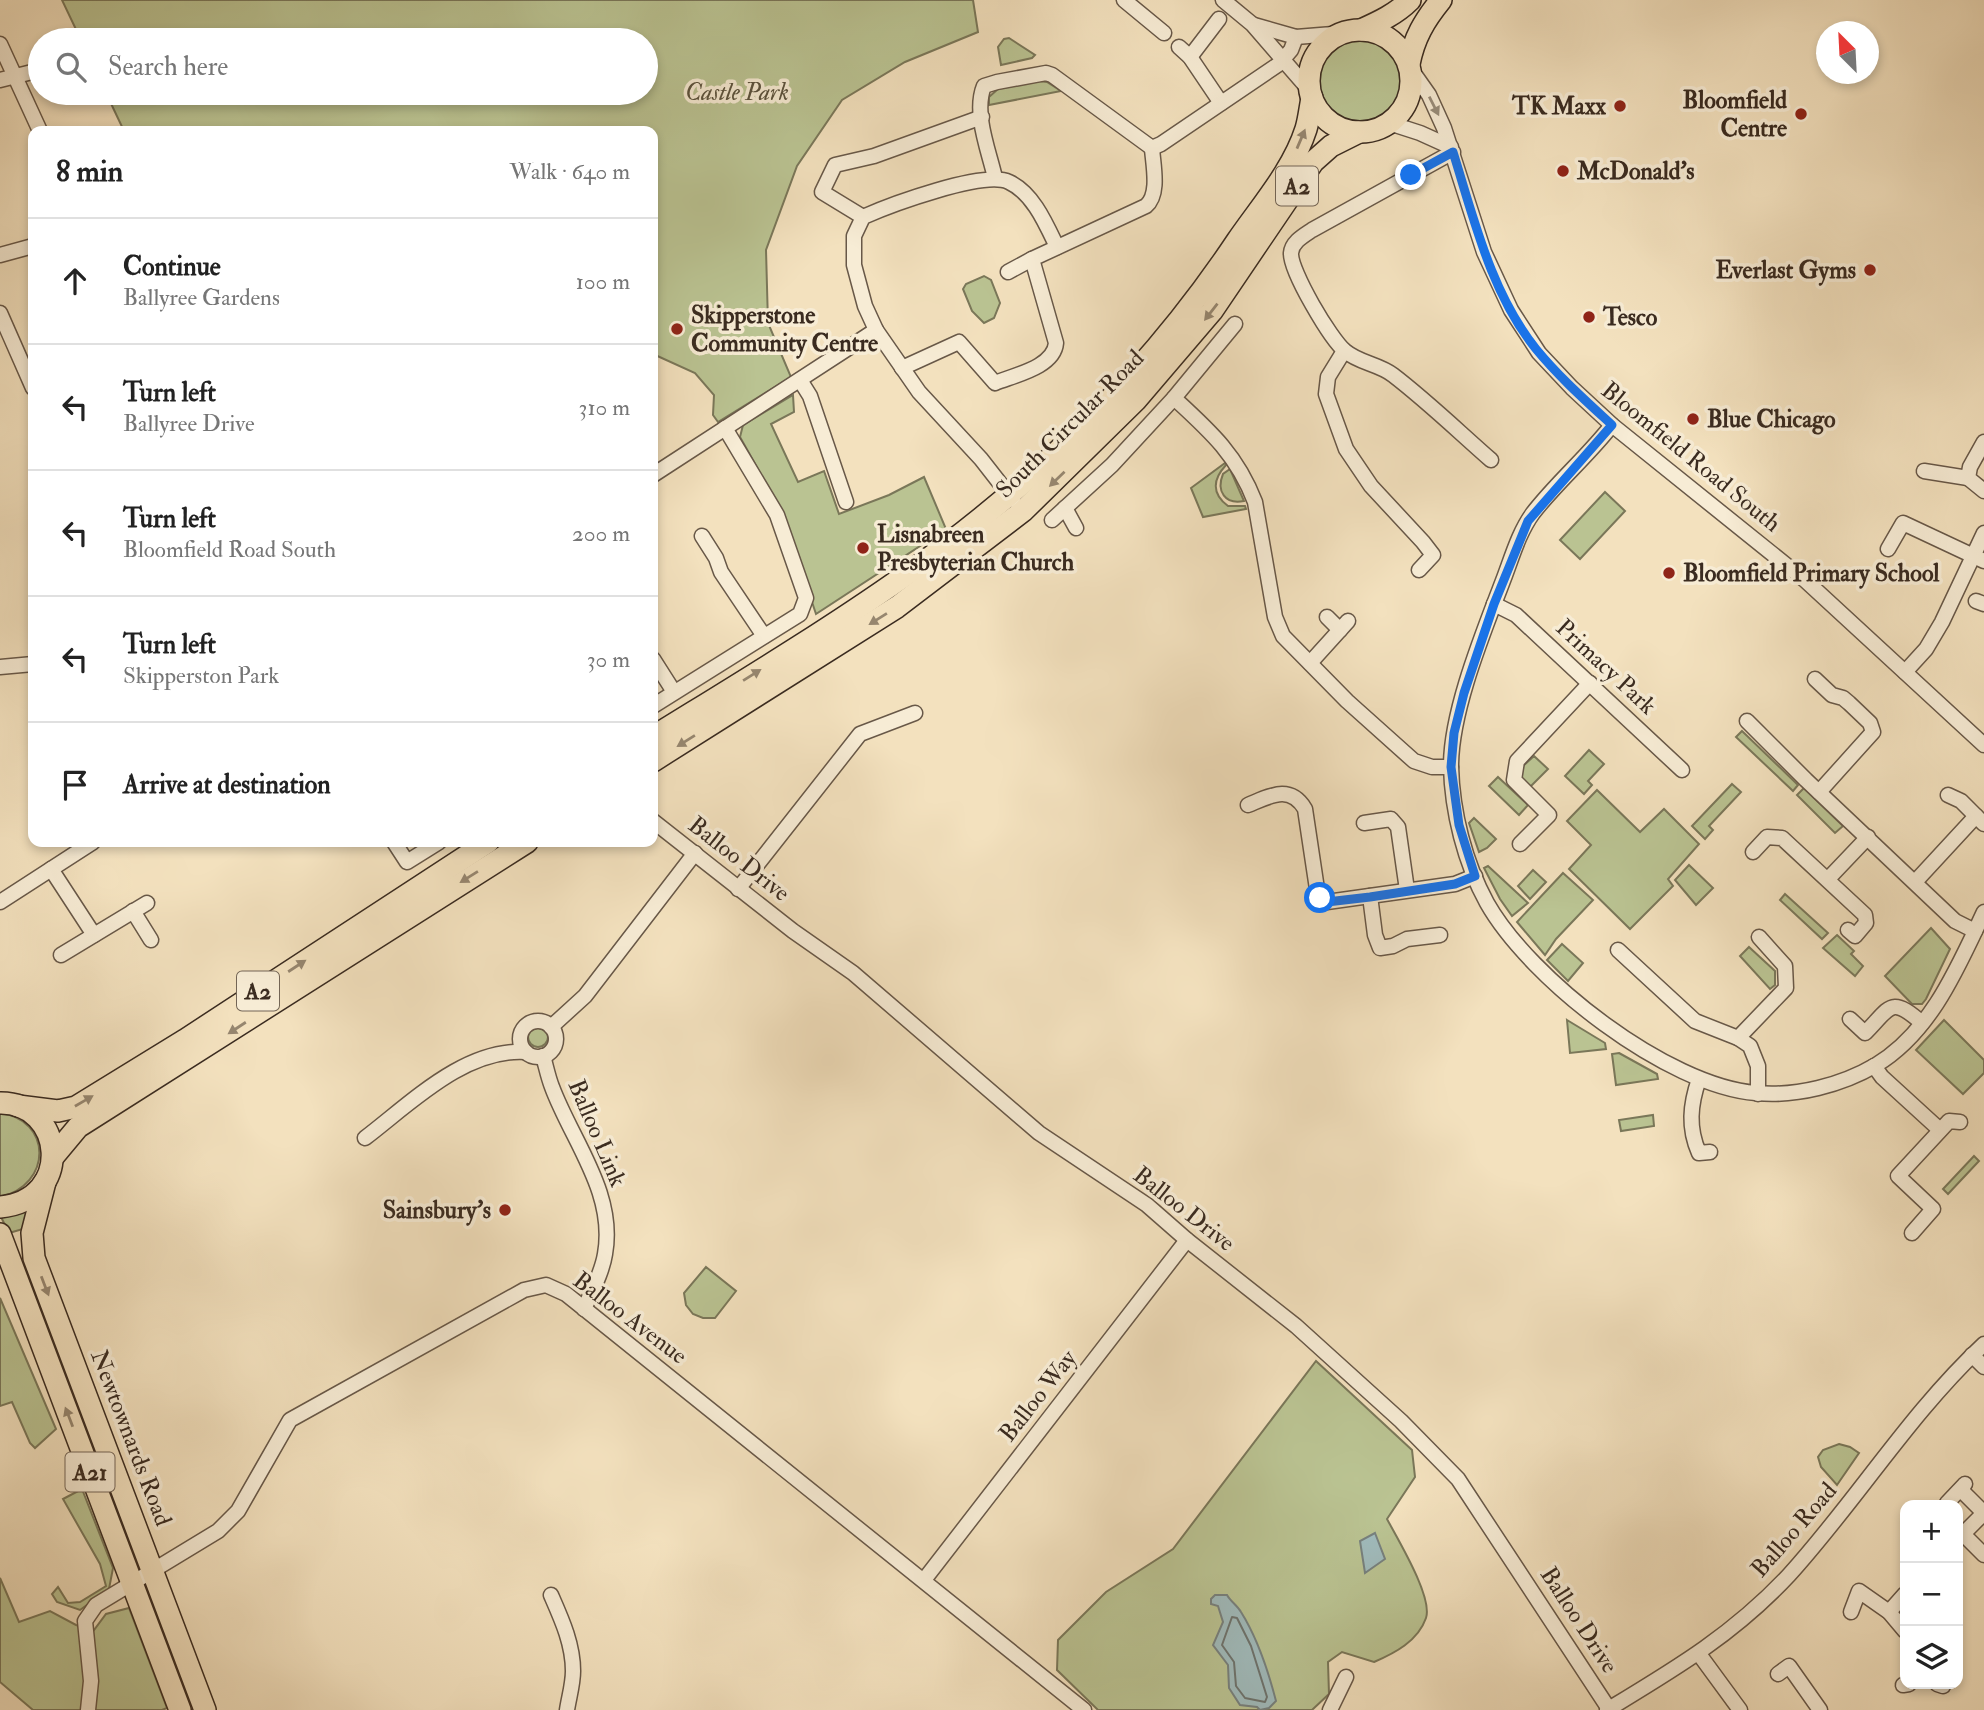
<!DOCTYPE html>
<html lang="en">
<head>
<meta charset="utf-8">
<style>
  :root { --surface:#fff; --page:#f2f2f2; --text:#222; --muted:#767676; --line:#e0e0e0 }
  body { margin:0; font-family:"IM FELL Double Pica",serif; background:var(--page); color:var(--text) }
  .controls { position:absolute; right:21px; bottom:21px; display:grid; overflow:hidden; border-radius:14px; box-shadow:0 4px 10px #0003 }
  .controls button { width:63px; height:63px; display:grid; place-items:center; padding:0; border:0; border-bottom:2px solid var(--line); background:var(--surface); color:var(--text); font:35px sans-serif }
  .compass { position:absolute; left:1816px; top:21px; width:63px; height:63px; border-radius:50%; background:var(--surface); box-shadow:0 4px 10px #0003; rotate:336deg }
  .stop { position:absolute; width:21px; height:21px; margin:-16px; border:5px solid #1a73e8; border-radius:50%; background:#fff }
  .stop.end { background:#1a73e8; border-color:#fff; box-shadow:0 2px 7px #0008 }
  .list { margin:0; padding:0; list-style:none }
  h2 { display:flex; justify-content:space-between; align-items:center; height:91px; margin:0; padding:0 28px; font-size:30px }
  h2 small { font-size:23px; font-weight:400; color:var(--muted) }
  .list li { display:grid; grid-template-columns:46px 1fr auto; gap:21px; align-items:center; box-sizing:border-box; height:126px; padding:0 28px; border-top:2px solid var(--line) }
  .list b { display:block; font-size:26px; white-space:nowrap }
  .list p { margin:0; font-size:23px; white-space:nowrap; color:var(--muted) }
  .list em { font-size:23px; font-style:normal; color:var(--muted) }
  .icon { flex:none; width:38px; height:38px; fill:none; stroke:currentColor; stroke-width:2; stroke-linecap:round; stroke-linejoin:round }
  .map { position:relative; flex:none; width:1984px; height:1710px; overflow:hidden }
  .search { position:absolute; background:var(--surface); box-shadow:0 4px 10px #0003; left:28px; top:28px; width:630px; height:77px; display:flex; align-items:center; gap:18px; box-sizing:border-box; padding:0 24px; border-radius:38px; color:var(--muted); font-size:26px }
  .panel { position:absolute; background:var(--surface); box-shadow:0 4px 10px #0003; left:28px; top:126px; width:630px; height:721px; border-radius:14px }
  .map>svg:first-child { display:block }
  .green { fill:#bac392; stroke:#7a7759; stroke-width:2 }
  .water { fill:#a0bbbc; stroke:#77817e; stroke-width:2 }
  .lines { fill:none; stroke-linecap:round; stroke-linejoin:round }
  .shore { stroke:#6d736e; stroke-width:2 }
  .minor-casing { stroke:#685848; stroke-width:17 }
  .highway-casing { stroke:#3a2b20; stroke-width:24 }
  .minor { stroke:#f7ecd5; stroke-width:14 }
  .highway { stroke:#f3e1be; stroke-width:21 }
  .oneway { fill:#988c7a }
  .oneway2 { fill:#96866f }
  .route { stroke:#1a73e8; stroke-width:9 }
  .poi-dot { fill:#8f2418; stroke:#f7ecd5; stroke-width:2.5 }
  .labels { text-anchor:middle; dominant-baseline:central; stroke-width:7; stroke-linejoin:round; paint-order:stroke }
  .shield { fill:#f7ecd5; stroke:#736556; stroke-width:2 }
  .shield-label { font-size:23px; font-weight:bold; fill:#3a2b20 }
  .park-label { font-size:24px; font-style:italic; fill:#5a513c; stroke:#f7ecd5 }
  .poi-label { font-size:24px; font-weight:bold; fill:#3a2b20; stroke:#f7ecd5; text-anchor:start }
  .street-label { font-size:24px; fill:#3a2b20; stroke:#f7ecd5 }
</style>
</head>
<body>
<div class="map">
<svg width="1984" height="1710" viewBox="0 0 1984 1710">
  <rect width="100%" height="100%" fill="#f3e1be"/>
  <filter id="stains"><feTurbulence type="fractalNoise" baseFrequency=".00286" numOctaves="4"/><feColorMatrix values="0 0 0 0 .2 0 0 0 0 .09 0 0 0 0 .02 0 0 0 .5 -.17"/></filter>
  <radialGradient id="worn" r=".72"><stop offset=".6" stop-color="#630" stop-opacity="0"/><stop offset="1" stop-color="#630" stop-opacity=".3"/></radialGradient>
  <!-- green -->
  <g class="green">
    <polygon points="62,0 973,0 978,32 905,62 842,100 797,166 766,250 768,323 791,377 718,422 713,415 714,395 695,373 653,354 653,131 124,131 106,93 646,93 646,40 81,40"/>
    <polygon points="1009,38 1035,55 1032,58 1001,65 998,47 1004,39"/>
    <circle cx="1360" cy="81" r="42"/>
    <polygon points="1038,81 1047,82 1061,91 989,105 989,97 998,89"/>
    <polygon points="984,276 991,280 1000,303 994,318 984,323 972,311 963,289 966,284"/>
    <polygon points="793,395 794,412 771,424 798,482 824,471 839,514 889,495 924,477 946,529 816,614 782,512 740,437 743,425"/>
    <path d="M1225,463l1,2c-13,14 -15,28 2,41h17l1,3 -43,8 -12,-29z"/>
    <path d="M1230,469l14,32c-19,4 -28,-10 -21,-27z"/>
    <polygon points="1605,492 1625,511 1580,559 1560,540"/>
    <polygon points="1742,731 1798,785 1793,791 1736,737"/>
    <polygon points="1589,750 1604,764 1588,781 1592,785 1584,794 1565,776"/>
    <polygon points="1534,756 1548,769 1530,787 1521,777 1522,767"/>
    <polygon points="1498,777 1528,805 1519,815 1489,786"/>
    <polygon points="1732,784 1741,792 1709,826 1713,830 1705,839 1692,826"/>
    <polygon points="1804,788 1843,826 1835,833 1797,795"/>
    <polygon points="1597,790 1640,832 1664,809 1699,844 1668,879 1673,886 1630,929 1569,869 1591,845 1567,821"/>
    <polygon points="1474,818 1496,839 1487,848 1479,852 1469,823"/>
    <polygon points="1689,865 1713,888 1696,905 1675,880"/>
    <polygon points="1488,866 1528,903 1512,916 1500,899 1484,868"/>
    <polygon points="1533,870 1546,882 1530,899 1518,886"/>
    <polygon points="1563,873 1593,900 1556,939 1545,955 1517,922"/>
    <polygon points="1785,894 1828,933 1822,939 1780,900"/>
    <polygon points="1931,928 1950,949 1926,999 1922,1004 1912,1004 1885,976"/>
    <polygon points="1837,935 1854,951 1851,954 1863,966 1855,976 1823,948"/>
    <polygon points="1562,944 1583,963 1568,981 1547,960"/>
    <polygon points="1749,947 1775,971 1775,985 1770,989 1740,956"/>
    <polygon points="1567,1020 1605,1043 1606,1049 1570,1053"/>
    <polygon points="1944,1020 1984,1060 1984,1073 1963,1094 1916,1050"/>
    <circle cx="538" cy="1037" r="10"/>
    <polygon points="1619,1053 1657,1074 1658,1079 1616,1085 1612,1054"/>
    <path d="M0,1113c52,6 53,72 0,84z"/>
    <polygon points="1653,1115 1654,1126 1621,1131 1619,1120"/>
    <polygon points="1974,1156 1979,1161 1948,1194 1943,1189"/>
    <polygon points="29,1208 23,1229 9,1233 1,1217 15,1214"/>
    <polygon points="706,1267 736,1291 715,1318 703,1318 693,1314 686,1305 684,1293"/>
    <polygon points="0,1298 56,1429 35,1448 30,1443 12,1402 0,1406"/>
    <path d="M1316,1361l96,89 3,27 -28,42c10,19 46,78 39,99 -8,23 -31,35 -52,44l-32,-10 -14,10 1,32 -17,16h-214l-41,-40 1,-30 48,-48 67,-43z"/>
    <polygon points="1839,1444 1850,1447 1859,1453 1837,1485 1821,1467 1818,1457 1823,1450"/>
    <polygon points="82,1489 113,1568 109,1589 80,1610 57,1602 52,1594 58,1587 68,1603 80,1602 106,1586 100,1564 63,1499"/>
    <polygon points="0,1578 19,1622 50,1611 76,1625 94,1630 106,1614 129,1608 167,1708 162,1710 33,1710 0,1682"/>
  </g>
  <!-- water -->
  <g class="water">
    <polygon points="1375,1533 1385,1559 1365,1573 1360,1541"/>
    <path d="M1215,1595h12c4,7 10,10 14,17 17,27 27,58 35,89l-7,7 -9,2 -3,-3 -17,-2 -11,-17 -1,-23 -15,-20 10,-23 -5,-16 -7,-2v-5z"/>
  </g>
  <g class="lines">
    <!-- shore -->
    <polygon class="shore" points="1232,1617 1237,1618 1251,1646 1267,1697 1265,1702 1245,1698 1236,1686 1234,1662 1222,1645"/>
    <!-- minor casing -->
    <g class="minor-casing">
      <g id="minor">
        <polyline points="1124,0 1164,33"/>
        <polyline points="1223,0 1252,24 1311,92"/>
        <polyline points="1254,25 1296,37 1345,33"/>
        <polyline points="0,44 40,131"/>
        <polyline points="1179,47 1190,57 1221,103"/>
        <polyline points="1190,57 1219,19"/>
        <polyline points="1410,68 1429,95 1444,128 1484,252 1511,310 1539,353 1572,388 1612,425 1806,581 1984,745"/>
        <polyline points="0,80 40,70"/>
        <polyline points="1389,123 1420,133 1451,147"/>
        <path d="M1453,152l-141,78c-9,6 -20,12 -21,23 -1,18 40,87 54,98 14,12 34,13 48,24 34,26 66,57 98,85"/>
        <path d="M995,178c-6,-27 -22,-65 -11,-92l13,-4 49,-9 6,2 100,73 9,-4 118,-80 12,-14 5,-13"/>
        <polyline points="863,217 822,192 835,165 874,156 982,117"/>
        <polyline points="0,255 33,246"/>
        <polyline points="1008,272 1032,259"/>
        <polyline points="0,313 33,388"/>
        <path d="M1235,324l-61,74c36,33 63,57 81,104l20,115 8,19 64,65 67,60 18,6h19"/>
        <polyline points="1344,351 1328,377 1326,394 1346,449 1371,486 1423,542 1433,555 1419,570"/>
        <path d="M902,368l57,-26 36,41c20,-8 59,-16 61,-40l-24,-84 114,-53c14,-12 7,-41 6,-58"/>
        <polyline points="800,380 810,396 846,502"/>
        <path d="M1612,425c-24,31 -55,57 -79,88 -14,19 -21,44 -29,65 -20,53 -53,132 -53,188 1,46 14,97 36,137 43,76 180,183 269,190 40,4 86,-8 120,-28 55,-33 82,-98 108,-153"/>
        <polyline points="1984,442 1970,467 1968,478 1984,491"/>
        <polyline points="1924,471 1968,478"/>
        <polyline points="653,475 876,330"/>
        <path d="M1013,500l-32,-41 -62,-67 -43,-62 -11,-24 -11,-41v-29l9,-19c27,-12 121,-47 146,-35 24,11 37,42 48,65"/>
        <polyline points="1065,508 1076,528"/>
        <polyline points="1052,520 1112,465 1174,398"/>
        <polyline points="702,536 716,558 721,572 764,636"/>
        <polyline points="1888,549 1903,523 1984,561"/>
        <polyline points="1976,601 1984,604"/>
        <polyline points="1494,604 1516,615 1682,770"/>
        <polyline points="1327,617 1340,630"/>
        <polyline points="653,659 674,692"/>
        <polyline points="1310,663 1348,621"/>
        <polyline points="0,667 33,664"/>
        <polyline points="1905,672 1926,649 1942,622 1984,533"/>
        <polyline points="1815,679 1832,695 1843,698 1849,703 1870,723 1873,732 1819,792"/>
        <polyline points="653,706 800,614 806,598 777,515 725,428"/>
        <polyline points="1747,721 1806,780 1955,921 1975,931"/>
        <polyline points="1948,795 1961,801 1984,824"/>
        <path d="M1248,805c22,-9 42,-21 57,4l12,80 3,9 7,4 128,-18 20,-8"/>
        <polyline points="653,821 793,931 853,973 1039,1133 1147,1205 1187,1240 1296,1326 1401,1421 1458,1479 1609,1709"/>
        <polyline points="1364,823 1391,819 1398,827 1407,890"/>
        <polyline points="394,842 407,862 439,842"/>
        <polyline points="1520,844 1549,815 1514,780 1517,761 1590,683"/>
        <polyline points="1753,852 1767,837 1782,838 1865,915 1866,923 1855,936 1848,930"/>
        <polyline points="51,869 94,935"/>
        <polyline points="1828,879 1868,837"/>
        <polyline points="1915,882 1976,816"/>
        <polyline points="738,889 860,734 915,713"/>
        <polyline points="1370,896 1375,935 1380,948 1393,946 1407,939 1440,935"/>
        <polyline points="0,902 93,842"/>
        <polyline points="133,911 151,940"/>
        <polyline points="1618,950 1695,1021 1738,1038 1750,1046 1758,1066 1758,1094"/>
        <polyline points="61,955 147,903"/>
        <path d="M1850,1019l15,14c26,-26 25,-38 57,-10"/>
        <circle cx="538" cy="1039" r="18"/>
        <polyline points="551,1027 585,996 695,853"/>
        <polyline points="1738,1038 1786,988 1785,966 1759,937"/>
        <path d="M543,1056c3,10 5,21 9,31 20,54 64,106 53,167 -3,19 -13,37 -21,55"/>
        <polyline points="1874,1066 1882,1077 1940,1130"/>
        <path d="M1699,1079c-9,26 -11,49 0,74l11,-1"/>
        <path d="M365,1138c46,-35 100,-90 161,-86"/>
        <polyline points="1912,1233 1933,1209 1898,1176 1949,1121 1960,1122"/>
        <polyline points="1972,1355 1984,1367"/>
        <polyline points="1961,1490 1984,1513"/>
        <polyline points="1947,1503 1965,1484"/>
        <polyline points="1963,1534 1984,1555"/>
        <polyline points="1958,1539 1984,1513"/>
        <polyline points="924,1580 1187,1240"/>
        <path d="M551,1595c11,25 22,49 22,76 0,13 -4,26 -6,39"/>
        <polyline points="1851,1612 1859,1591 1889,1612 1905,1631"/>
        <polyline points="1889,1612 1905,1594"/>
        <polyline points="1699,1654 1740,1710"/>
        <polyline points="1778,1674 1789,1666 1820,1710"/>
        <polyline points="1937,1684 1943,1686"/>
        <polyline points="1903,1685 1909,1684"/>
        <polyline points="88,1710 91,1681 85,1621 96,1605 218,1531 238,1511 290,1420 524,1290 546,1285 566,1294 1084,1710"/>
        <polyline points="1330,1710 1346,1677"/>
        <path d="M1607,1710c68,-41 127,-76 182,-135 68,-75 121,-162 195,-231"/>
      </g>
    </g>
    <!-- highway casing -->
    <g class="highway-casing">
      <g id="highway">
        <path d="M1361,30c18,-8 35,-16 49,-30"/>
        <circle cx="1360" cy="81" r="51"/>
        <path d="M1409,64c5,-26 15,-43 32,-64"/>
        <path d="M653,737c84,-52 169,-103 250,-160 129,-91 246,-204 334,-336 24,-35 56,-71 69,-112 3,-10 4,-21 6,-31"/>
        <polyline points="653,761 897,607 1023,511 1136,400 1212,311 1313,162 1331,146 1359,132"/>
        <path d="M0,1103c64,-1 75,97 0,104"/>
        <polyline points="18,1106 58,1111 76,1107 185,1040 488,842"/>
        <polyline points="53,1157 78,1127 527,842"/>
        <polyline points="45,1182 32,1233 34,1258 205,1710"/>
        <polyline points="0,1234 180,1710"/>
      </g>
    </g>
    <!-- minor -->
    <use href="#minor" class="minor"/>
    <!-- highway -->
    <use href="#highway" class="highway"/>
  </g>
  <!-- one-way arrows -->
  <defs><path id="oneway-solid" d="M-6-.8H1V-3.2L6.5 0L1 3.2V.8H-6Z" transform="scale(1.75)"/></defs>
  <use class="oneway" href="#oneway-solid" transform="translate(1434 106) rotate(63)"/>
  <g class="oneway2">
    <use href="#oneway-solid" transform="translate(1301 139) rotate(-67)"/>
    <use href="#oneway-solid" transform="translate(1211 312) rotate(128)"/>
    <use href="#oneway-solid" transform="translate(1057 479) rotate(136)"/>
    <use href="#oneway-solid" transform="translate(878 619) rotate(148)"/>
    <use href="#oneway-solid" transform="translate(752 675) rotate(-32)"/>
    <use href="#oneway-solid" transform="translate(686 741) rotate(148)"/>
    <use href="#oneway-solid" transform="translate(469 877) rotate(148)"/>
    <use href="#oneway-solid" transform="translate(297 966) rotate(-33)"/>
    <use href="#oneway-solid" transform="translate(237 1028) rotate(147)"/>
    <use href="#oneway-solid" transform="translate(84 1101) rotate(-30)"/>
    <use href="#oneway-solid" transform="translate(45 1286) rotate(69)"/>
    <use href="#oneway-solid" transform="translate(69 1417) rotate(-111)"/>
  </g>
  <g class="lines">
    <!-- route -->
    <path class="route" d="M1320,898l7,4 43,-5 85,-13 20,-8 -16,-51 -8,-58 3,-34 10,-40 30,-89 34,-83 84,-96c-26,-24 -53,-48 -76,-76 -45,-56 -62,-130 -83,-197l-42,23"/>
  </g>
  <!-- markers -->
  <g class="poi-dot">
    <circle cx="1620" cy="106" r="7"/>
    <circle cx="1801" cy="114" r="7"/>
    <circle cx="1563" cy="171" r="7"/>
    <circle cx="1870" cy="270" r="7"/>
    <circle cx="1589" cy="317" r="7"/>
    <circle cx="677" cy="329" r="7"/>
    <circle cx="1693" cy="419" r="7"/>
    <circle cx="863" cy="548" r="7"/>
    <circle cx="1669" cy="573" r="7"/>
    <circle cx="505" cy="1210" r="7"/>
  </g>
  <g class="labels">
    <!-- shield labels -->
    <g class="shield">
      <rect x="1276" y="166.5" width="42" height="39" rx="5"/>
      <rect x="237" y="971.5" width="42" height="39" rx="5"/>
      <rect x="65.5" y="1452.5" width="49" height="39" rx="5"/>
    </g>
    <g class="shield-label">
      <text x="1297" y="186">A2</text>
      <text x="258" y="991">A2</text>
      <text x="90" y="1472">A21</text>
    </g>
    <!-- park labels -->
    <g class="park-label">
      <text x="737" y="92">Castle Park</text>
    </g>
    <!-- poi labels -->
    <g class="poi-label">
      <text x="1787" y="100" text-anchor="end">Bloomfield<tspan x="1787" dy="28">Centre</tspan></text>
      <text x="1606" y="106" text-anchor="end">TK Maxx</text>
      <text x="1577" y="171">McDonald's</text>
      <text x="1856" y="270" text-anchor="end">Everlast Gyms</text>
      <text x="691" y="315">Skipperstone<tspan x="691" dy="28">Community Centre</tspan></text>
      <text x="1603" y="317">Tesco</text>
      <text x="1707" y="419">Blue Chicago</text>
      <text x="877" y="534">Lisnabreen<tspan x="877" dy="28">Presbyterian Church</tspan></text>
      <text x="1683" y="573">Bloomfield Primary School</text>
      <text x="491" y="1210" text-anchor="end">Sainsbury's</text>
    </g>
    <!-- street labels -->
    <g class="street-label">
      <text transform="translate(1070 424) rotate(-45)">South Circular Road</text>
      <text transform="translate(1691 457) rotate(39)">Bloomfield Road South</text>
      <text transform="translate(1606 667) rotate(43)">Primacy Park</text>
      <text transform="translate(739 859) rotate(38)">Balloo Drive</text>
      <text transform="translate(597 1133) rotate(67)">Balloo Link</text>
      <text transform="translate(1184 1209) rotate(38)">Balloo Drive</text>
      <text transform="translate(630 1318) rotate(37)">Balloo Avenue</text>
      <text transform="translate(1038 1396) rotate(-52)">Balloo Way</text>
      <text transform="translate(131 1438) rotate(69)">Newtownards Road</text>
      <text transform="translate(1794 1530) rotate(-49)">Balloo Road</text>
      <text transform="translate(1579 1620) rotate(57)">Balloo Drive</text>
    </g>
  </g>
  <rect width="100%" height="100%" filter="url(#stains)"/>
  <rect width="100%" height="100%" fill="url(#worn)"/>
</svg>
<div class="controls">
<button>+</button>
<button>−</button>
<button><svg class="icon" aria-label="layers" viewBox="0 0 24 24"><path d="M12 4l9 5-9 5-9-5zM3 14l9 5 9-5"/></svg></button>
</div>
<svg class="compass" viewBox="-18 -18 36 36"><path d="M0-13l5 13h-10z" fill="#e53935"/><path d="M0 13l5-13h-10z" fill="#767676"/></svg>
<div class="stop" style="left:1320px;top:898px"></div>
<div class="stop end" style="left:1411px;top:175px"></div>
<div class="search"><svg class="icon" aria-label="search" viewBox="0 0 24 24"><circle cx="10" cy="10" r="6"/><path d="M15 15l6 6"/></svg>Search here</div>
<section class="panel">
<h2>8 min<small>Walk · 640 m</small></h2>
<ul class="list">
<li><svg class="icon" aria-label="ahead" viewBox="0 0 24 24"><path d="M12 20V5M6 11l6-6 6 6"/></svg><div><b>Continue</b><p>Ballyree Gardens</p></div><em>100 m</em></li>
<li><svg class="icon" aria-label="left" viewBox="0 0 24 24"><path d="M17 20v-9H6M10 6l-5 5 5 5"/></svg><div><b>Turn left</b><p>Ballyree Drive</p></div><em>310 m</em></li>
<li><svg class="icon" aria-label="left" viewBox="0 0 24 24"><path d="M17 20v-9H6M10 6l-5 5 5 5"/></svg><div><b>Turn left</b><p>Bloomfield Road South</p></div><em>200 m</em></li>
<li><svg class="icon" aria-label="left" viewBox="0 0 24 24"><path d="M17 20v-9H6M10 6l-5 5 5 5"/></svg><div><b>Turn left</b><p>Skipperston Park</p></div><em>30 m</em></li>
<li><svg class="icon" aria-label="arrive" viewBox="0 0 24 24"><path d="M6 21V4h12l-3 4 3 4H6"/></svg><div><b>Arrive at destination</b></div></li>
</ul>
</section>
</div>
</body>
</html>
